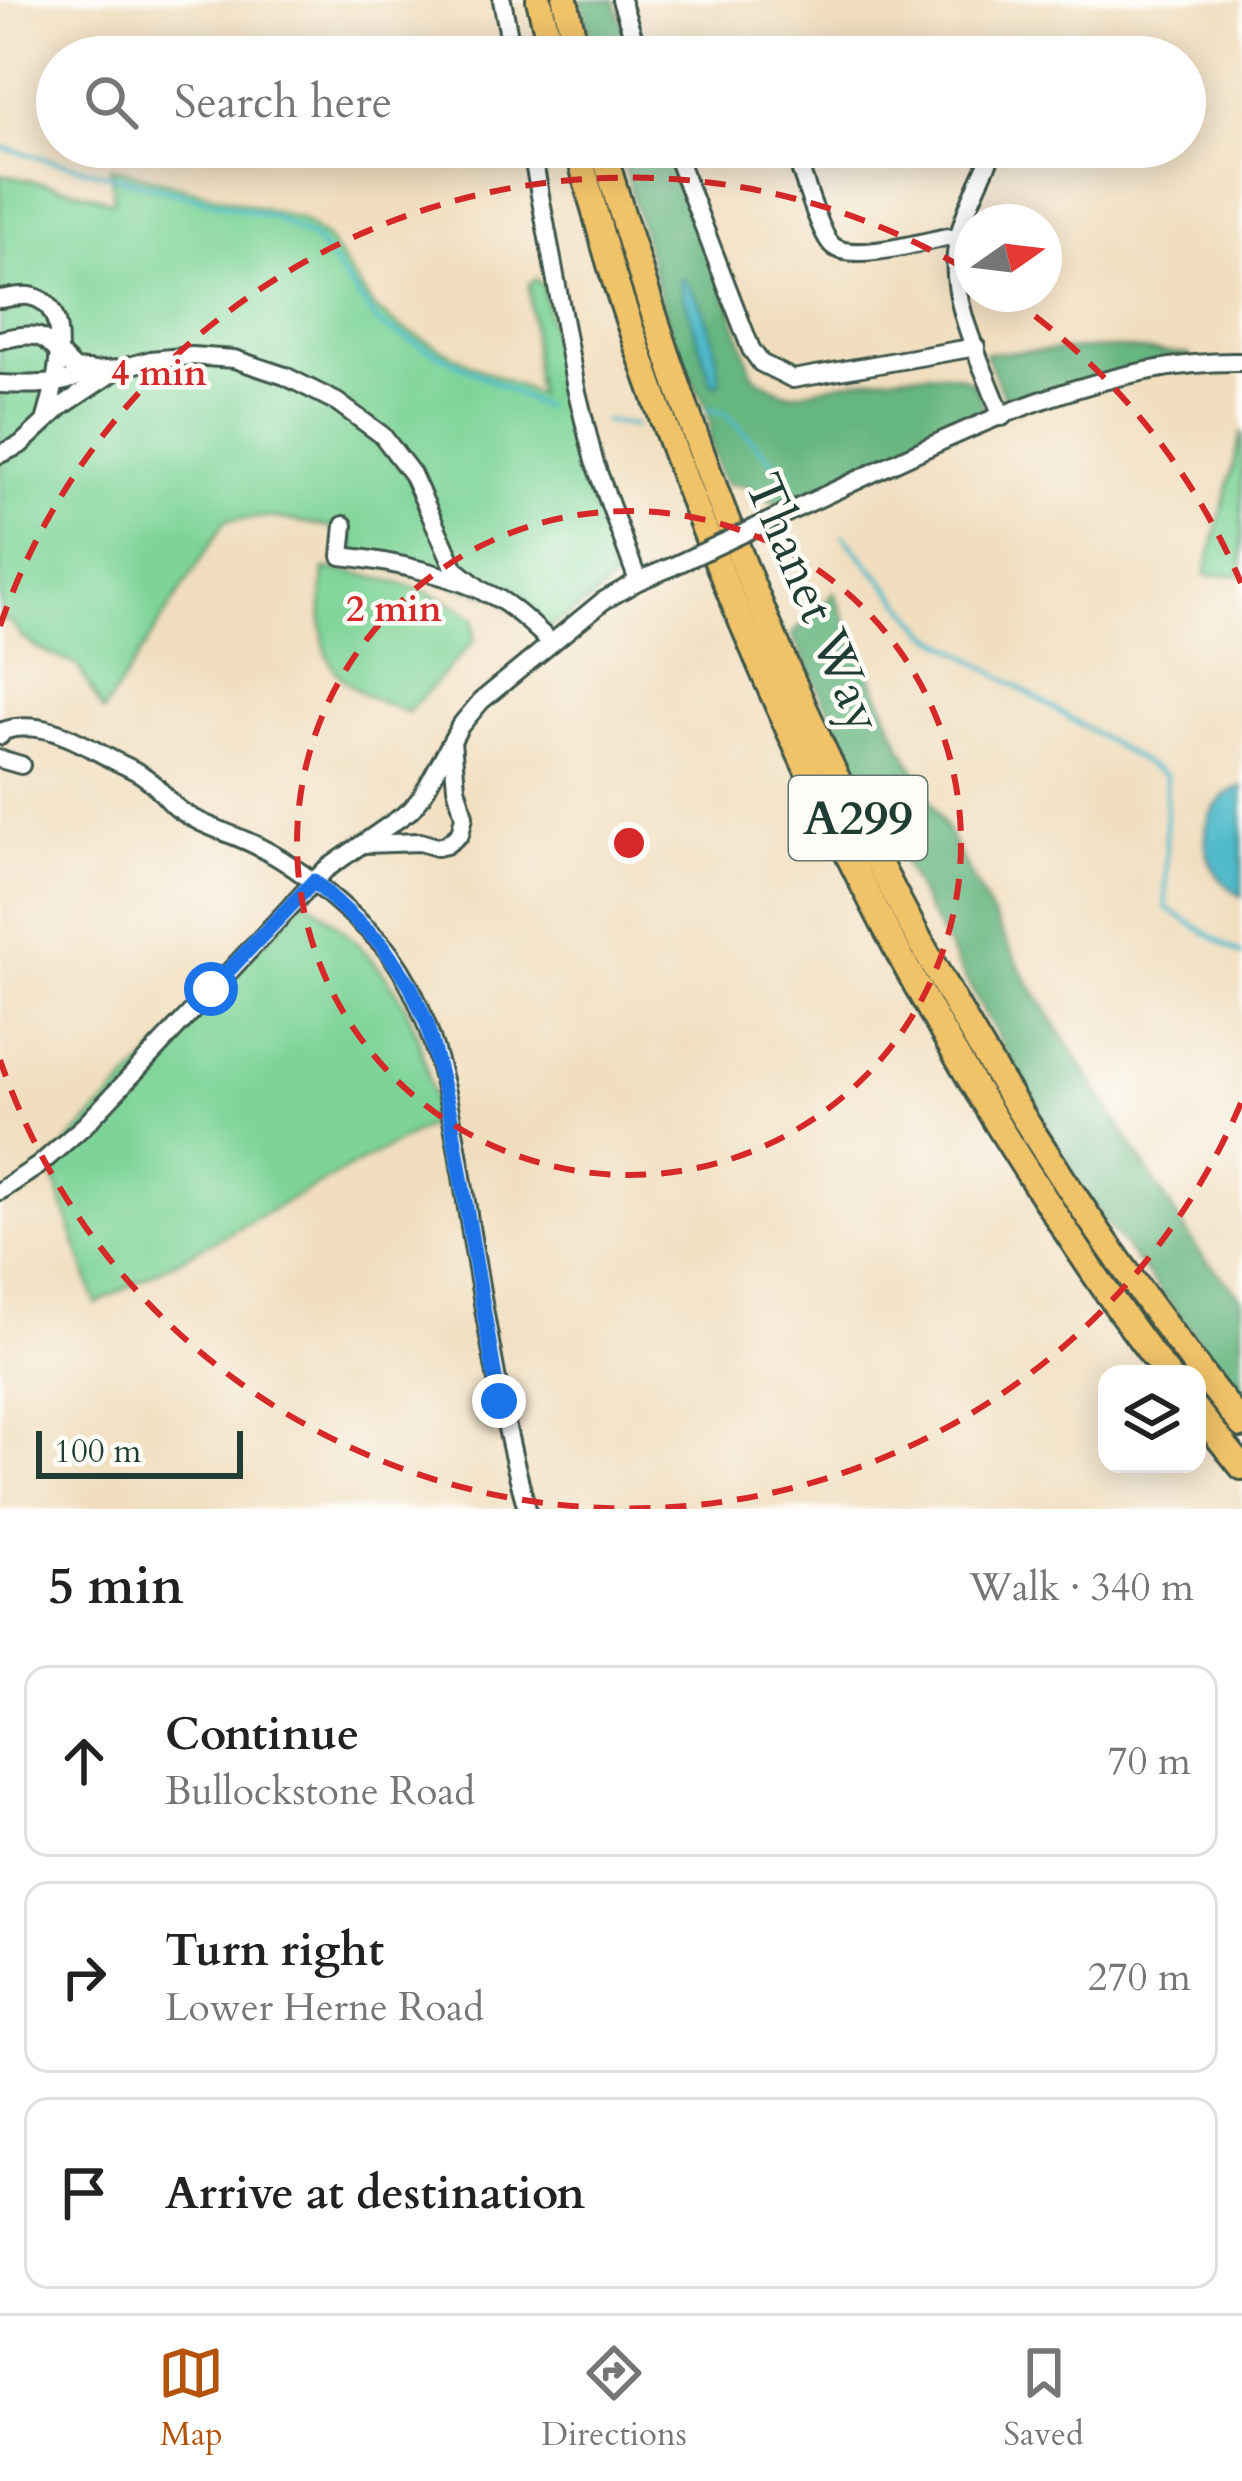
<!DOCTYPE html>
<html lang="en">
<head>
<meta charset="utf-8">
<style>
  :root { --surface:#fff; --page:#f2f2f2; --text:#222; --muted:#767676; --line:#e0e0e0; --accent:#b45309 }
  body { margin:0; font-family:Cardo,serif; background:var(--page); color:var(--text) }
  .controls { position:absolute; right:36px; bottom:36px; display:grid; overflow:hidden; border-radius:24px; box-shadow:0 6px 30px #0003 }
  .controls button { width:108px; height:108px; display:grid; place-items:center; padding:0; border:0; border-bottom:3px solid var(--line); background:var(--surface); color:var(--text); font:60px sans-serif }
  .compass { position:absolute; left:954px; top:204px; width:108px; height:108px; border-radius:50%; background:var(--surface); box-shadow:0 6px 30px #0003; rotate:76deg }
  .scale { position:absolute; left:36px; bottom:30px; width:207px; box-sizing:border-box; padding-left:12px; border:6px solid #1f3d34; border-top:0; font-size:33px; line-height:42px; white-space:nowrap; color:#1f3d34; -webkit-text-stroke:9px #fdfcf7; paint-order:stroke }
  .stop { position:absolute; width:36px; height:36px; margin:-27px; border:9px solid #1a73e8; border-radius:50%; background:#fff }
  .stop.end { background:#1a73e8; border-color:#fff; box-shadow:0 3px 12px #0008 }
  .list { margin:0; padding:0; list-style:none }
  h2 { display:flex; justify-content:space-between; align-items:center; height:156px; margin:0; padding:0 48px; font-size:51px }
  h2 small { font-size:39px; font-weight:400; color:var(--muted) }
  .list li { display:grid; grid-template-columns:78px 1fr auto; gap:36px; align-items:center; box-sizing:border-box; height:192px; margin:0 24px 24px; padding:0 24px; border:3px solid var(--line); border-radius:24px }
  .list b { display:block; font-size:45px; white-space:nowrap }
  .list p { margin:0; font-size:39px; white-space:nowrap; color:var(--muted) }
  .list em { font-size:39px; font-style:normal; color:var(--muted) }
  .icon { flex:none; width:66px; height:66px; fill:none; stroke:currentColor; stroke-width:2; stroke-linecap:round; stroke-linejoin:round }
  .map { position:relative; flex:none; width:1242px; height:1509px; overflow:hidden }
  .search { position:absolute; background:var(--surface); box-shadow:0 6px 30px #0003; left:36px; right:36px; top:36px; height:132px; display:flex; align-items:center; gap:30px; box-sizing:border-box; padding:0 42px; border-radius:66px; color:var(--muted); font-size:45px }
  .sheet { height:804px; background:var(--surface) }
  nav { display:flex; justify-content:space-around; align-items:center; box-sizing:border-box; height:168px; border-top:3px solid var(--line); background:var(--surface); font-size:33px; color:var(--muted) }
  nav a { display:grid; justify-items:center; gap:6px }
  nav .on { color:var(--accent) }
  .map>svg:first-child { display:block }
  .green { fill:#7ed498; stroke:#4e8866; stroke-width:3 }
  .forest { fill:#66b680; stroke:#427a5a; stroke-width:3 }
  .water { fill:#4fbaca; stroke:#377c7f; stroke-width:3 }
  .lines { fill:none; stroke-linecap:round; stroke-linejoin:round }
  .stream { stroke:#4fbaca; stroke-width:4.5 }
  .minor-casing { stroke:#3e5549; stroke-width:22 }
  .highway-casing { stroke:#3e5549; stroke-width:30 }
  .minor { stroke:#fff; stroke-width:16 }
  .highway { stroke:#f1c369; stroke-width:24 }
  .minor-bridge-casing { stroke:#3e5549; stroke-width:22; stroke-linecap:butt }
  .minor-bridge { stroke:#fff; stroke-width:16 }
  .route { stroke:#1a73e8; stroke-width:15 }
  .ring { fill:none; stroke:#d62828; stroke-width:6; stroke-dasharray:21 15 }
  .labels { text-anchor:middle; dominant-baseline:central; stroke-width:9; stroke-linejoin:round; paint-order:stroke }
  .shield { fill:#fdfcf7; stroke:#62766e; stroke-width:3 }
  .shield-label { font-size:48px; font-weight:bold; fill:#1f3d34 }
  .street-label { font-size:51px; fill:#1f3d34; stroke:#fdfcf7 }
  .centre { fill:#d62828; stroke:#fdfcf7; stroke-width:6 }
  .ring-label { font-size:36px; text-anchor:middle; font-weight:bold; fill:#d62828; stroke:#fdfcf7; stroke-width:9; stroke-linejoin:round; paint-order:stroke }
</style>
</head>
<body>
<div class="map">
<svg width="1242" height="1509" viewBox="0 0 1242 1509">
  <rect width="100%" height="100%" fill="#fdfcf7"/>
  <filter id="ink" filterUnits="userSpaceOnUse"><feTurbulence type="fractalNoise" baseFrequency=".00833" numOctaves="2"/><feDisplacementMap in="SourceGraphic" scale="24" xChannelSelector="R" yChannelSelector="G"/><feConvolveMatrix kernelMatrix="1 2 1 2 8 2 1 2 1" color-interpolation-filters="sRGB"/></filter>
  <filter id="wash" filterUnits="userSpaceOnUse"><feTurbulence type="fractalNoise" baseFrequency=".004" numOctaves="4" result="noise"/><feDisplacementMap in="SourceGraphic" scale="48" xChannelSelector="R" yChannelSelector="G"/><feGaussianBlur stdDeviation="2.7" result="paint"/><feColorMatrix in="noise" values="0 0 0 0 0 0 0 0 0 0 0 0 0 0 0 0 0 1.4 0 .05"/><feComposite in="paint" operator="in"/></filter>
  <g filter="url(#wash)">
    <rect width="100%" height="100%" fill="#f1debf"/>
    <!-- green -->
    <g class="green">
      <polygon points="110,167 301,219 327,239 374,308 400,327 480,369 537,394 529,284 536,279 543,286 579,473 617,562 613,580 593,599 550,627 538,628 494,596 352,559 354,545 347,530 271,517 226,520 103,712 78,666 37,648 21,636 10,621 0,620 0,174 75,190 114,202"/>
      <polygon points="1242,431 1242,575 1205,575"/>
      <path d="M324,569c51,6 109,18 150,49v23l-66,71c-87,-28 -91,-56 -84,-143z"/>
      <path d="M306,898c34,30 75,63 97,104 19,36 26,79 34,119l-341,183 -47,-142z"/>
    </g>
    <!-- forest -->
    <g class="forest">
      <polygon points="581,0 614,0 634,57 596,57"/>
      <path d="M619,147h49l63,161 22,67c10,6 22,16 34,18 12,3 25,-4 37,-6 29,-7 116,-22 142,-8 5,2 10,8 13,13 5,11 4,18 0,28l-187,83c-25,3 -29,-9 -47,-18l-19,-1 -6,-8 -11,-37 2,-12 -6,-23 -27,-51 -18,-56z"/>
      <polygon points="1119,348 1189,355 1190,359 1028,405 1004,397 985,353"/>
      <polygon points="834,593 901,745 1022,971 1199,1252 1242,1298 1242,1394 1091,1204 928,911 792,635"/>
    </g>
    <!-- water -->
    <g class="water">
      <path d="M683,279c26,27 33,66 37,102l-2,3h-6l-32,-100 -1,-4z"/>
      <path d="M1242,786v111c-8,-6 -17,-12 -23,-20 -24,-32 -15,-77 23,-91z"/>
    </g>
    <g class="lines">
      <!-- stream -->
      <g class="stream">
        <polyline points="0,147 276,218 316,240 379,324 543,407"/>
        <polyline points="707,410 725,413 775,463"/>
        <polyline points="605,421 635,426"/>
        <polyline points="844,536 928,633 1166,776 1166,908 1242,955"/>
      </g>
    </g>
  </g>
  <g filter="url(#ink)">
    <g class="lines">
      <!-- minor casing -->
      <g class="minor-casing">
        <g id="minor">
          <polyline points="502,0 513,57"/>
          <polyline points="621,0 640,57"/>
          <polyline points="531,147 576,388 594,461 638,581"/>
          <polyline points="673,147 751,349 761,363 793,379 976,347"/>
          <path d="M793,147c7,19 27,89 40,99 19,16 89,-4 114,-9l12,3"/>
          <path d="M995,147c-14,33 -36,71 -39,107 -5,53 28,113 46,163"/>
          <path d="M0,299c9,-1 20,-4 29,-3 48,7 26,92 17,122"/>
          <path d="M0,340c50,-12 43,0 75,29l20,2 23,-2 -56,37 -42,39 -20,9"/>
          <polyline points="118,369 151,360 192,356 234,359 285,376 337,402 382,435 412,474 455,569 485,593"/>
          <path d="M0,384c24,1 71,3 88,-14"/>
          <path d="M793,510c138,-62 294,-151 449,-148"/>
          <path d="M344,525l-3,31c49,5 114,19 158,43 19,11 36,29 52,43"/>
          <path d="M0,736l3,-5c39,-13 76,11 110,29 10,5 23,10 32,17 12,8 21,22 32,31 25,19 56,25 82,39 41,20 89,62 121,95 64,69 78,218 94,309 15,87 29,173 53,258"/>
          <polyline points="0,759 21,765"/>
          <polyline points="364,844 420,842 437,847 446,845 460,834 464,816 456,787 452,741"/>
          <polyline points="0,1191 38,1166 85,1125 325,870 411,810 422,796 460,726 481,701 603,601 638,581 669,568"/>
        </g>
      </g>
      <!-- highway casing -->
      <g class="highway-casing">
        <g id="highway">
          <polyline points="539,0 553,57"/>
          <polyline points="565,0 578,57"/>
          <path d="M577,147c13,46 25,94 40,140 101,306 232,606 406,878 46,71 92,143 144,209"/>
          <path d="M602,147c48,163 102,324 168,481 119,286 279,556 472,797"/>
          <polyline points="1197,1411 1242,1467"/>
        </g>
      </g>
      <!-- minor -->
      <use href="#minor" class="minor"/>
      <!-- highway -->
      <use href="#highway" class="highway"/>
      <!-- minor-bridge casing -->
      <g class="minor-bridge-casing">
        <polyline id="minor-bridge" points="669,568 793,510"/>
      </g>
      <!-- minor-bridge -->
      <use href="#minor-bridge" class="minor-bridge"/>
    </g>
  </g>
  <g class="lines" filter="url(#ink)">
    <!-- route -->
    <polyline class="route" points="211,989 314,881 381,944 410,985 427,1024 451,1118 499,1401"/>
  </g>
  <!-- distance rings -->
  <g class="ring">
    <circle cx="629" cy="843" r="332"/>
    <path d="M1241 1103A665 665 0 0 1 0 1060M0 626A665 665 0 0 1 972 273M1006 295A665 665 0 0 1 1241 583"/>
  </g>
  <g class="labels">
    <!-- shield labels -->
    <rect class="shield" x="789" y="776" width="138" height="84" rx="9"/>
    <g class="shield-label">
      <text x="858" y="818">A299</text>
    </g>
    <!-- street labels -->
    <g class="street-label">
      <text transform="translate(813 603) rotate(67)">Thanet Way</text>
    </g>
  </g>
  <circle cx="629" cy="843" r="18" class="centre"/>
  <g class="ring-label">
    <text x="159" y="385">4 min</text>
    <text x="394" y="621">2 min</text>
  </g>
</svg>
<div class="controls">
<button><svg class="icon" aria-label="layers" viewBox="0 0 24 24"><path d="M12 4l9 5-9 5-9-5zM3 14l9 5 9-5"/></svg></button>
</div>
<svg class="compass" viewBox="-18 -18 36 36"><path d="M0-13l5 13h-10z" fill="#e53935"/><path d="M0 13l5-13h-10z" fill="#767676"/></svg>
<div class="scale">100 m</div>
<div class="stop" style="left:211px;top:989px"></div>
<div class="stop end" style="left:499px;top:1401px"></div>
<div class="search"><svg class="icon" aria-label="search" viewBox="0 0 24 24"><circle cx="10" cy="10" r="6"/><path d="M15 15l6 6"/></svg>Search here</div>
</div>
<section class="sheet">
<h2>5 min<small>Walk · 340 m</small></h2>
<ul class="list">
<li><svg class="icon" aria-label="ahead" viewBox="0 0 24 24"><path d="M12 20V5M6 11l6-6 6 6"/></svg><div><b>Continue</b><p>Bullockstone Road</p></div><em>70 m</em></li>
<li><svg class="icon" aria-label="right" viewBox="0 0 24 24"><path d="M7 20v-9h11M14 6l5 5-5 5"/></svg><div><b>Turn right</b><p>Lower Herne Road</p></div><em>270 m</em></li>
<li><svg class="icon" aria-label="arrive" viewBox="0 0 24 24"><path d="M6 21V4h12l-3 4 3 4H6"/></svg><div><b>Arrive at destination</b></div></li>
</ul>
</section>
<nav>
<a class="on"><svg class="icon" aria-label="map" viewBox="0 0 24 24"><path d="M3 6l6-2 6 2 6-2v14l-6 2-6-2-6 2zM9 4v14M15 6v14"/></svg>Map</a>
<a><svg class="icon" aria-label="directions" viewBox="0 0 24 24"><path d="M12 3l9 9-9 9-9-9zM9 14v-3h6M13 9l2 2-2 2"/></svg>Directions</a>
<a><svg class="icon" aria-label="saved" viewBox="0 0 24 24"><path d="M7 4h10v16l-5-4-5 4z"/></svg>Saved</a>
</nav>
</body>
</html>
